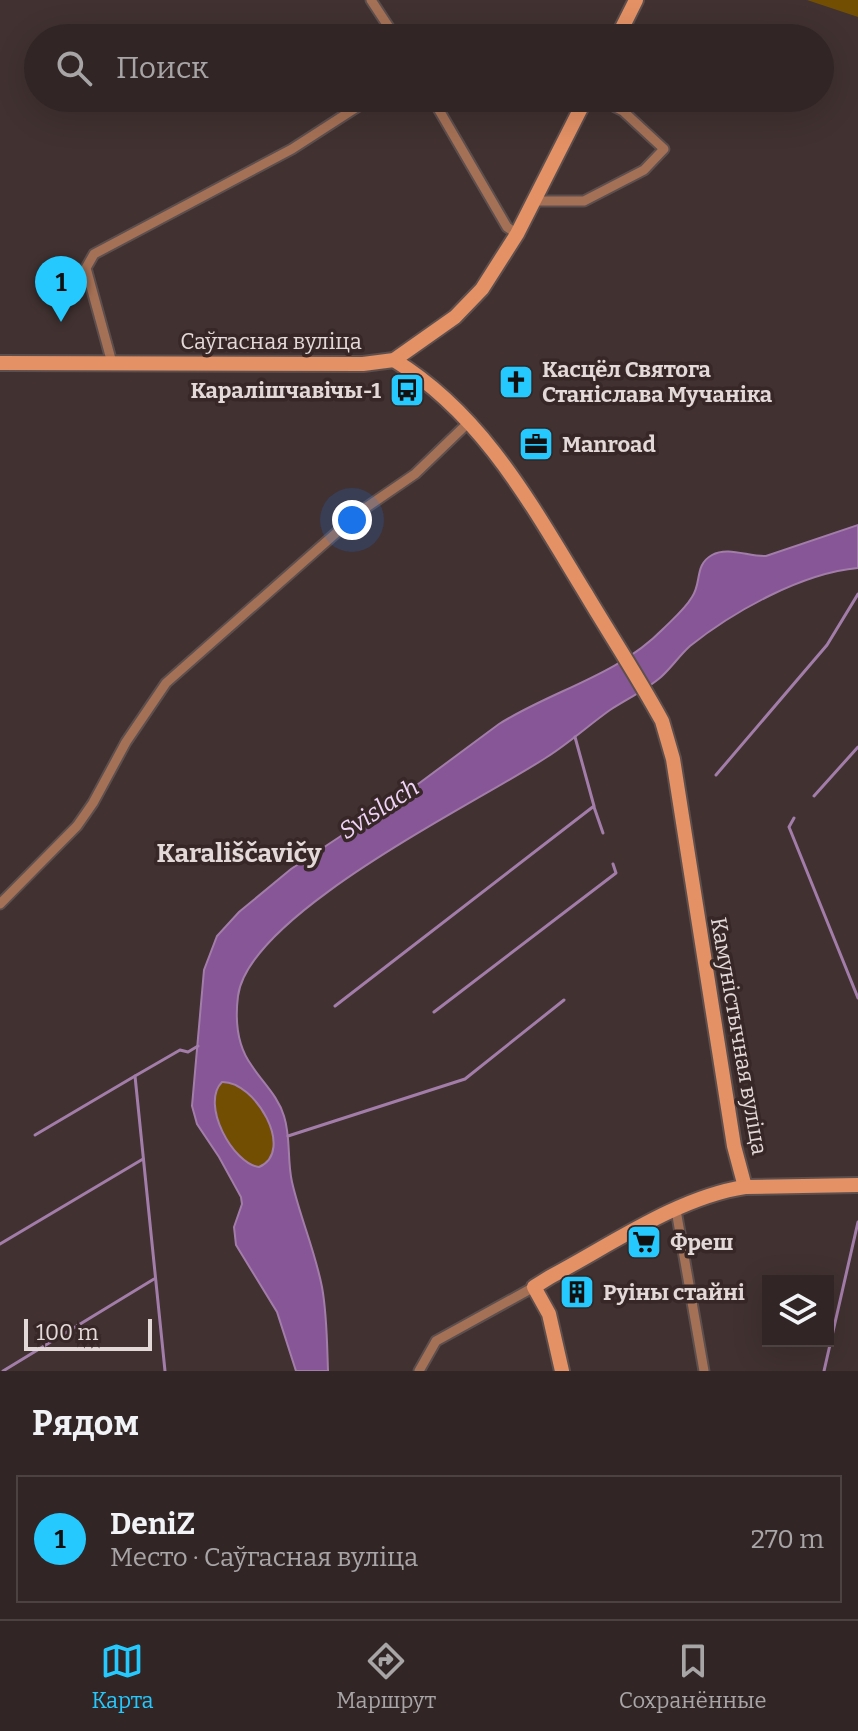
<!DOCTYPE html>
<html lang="ru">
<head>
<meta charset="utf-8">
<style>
  :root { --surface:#312525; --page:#392d2d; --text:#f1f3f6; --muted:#a8a5a7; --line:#4c4242; --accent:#25c9fe }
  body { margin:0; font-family:Bitter,serif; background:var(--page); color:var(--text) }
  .controls { position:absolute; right:24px; bottom:24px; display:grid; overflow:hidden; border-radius:0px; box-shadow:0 8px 32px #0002 }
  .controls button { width:72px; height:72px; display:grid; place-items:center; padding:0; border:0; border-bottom:2px solid var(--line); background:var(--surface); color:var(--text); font:40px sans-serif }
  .scale { position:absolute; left:24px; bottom:20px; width:128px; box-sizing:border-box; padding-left:8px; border:4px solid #e3d9d8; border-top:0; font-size:22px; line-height:28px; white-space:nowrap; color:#e3d9d8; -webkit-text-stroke:6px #372727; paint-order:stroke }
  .you { position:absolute; left:352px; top:520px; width:28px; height:28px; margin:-20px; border:6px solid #fff; border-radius:50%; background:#1a73e8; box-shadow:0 0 0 12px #1a73e833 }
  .badge { display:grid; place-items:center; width:52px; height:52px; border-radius:50%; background:var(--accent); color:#111; font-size:26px; font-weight:700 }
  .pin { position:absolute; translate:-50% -66px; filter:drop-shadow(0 2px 4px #0008) }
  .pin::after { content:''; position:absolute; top:42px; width:28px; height:24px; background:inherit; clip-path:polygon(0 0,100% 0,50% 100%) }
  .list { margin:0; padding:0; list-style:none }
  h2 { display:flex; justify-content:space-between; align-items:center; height:104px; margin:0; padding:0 32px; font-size:34px }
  h2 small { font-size:26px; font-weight:400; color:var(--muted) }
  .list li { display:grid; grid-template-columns:52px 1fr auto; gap:24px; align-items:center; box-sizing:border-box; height:128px; margin:0 16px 16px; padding:0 16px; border:2px solid var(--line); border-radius:0px }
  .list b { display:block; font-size:30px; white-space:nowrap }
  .list p { margin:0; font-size:26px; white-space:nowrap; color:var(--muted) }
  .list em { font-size:26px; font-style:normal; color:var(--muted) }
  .icon { flex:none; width:44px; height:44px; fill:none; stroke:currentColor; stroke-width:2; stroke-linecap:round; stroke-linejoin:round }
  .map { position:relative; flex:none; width:858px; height:1371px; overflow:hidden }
  .search { position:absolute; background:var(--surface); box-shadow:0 8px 32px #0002; left:24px; right:24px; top:24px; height:88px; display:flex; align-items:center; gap:20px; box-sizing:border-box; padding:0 28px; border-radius:44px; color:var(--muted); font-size:30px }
  .sheet { height:248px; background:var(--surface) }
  nav { display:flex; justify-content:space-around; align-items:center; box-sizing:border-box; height:112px; border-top:2px solid var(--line); background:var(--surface); font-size:22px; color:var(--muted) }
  nav a { display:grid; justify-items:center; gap:4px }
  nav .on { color:var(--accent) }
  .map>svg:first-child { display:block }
  .green { fill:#724e02 }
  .water { fill:#875697; stroke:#a37daa; stroke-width:2; fill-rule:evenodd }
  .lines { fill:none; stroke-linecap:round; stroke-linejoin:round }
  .stream { stroke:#a37daa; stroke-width:3 }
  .street-casing { stroke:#5e4f4f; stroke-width:13 }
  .secondary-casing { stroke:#5e4f4f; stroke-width:18 }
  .street { stroke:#a57156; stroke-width:9 }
  .secondary { stroke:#e49165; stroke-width:14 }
  .labels { text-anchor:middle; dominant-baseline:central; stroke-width:7; stroke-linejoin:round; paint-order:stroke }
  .street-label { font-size:22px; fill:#e3d9d8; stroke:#372727 }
  .poi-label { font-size:22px; font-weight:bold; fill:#e3d9d8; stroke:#372727; text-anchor:start }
  .water-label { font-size:24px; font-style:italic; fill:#efd4f8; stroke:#372727 }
  .quarter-label { font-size:26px; font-weight:bold; fill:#e3d9d8; stroke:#372727 }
</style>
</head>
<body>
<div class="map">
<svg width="858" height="1371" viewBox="0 0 858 1371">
  <rect width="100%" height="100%" fill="#413131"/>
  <!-- green -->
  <g class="green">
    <polygon points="807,0 858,0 858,17"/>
    <path d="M222,1082c32,0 67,56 45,82l-8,3c-27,-3 -47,-51 -44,-75z"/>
  </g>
  <!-- water -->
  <path class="water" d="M858,525v43c-56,5 -124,43 -168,78 -11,10 -18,21 -29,31 -15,13 -34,22 -51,33 -21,15 -41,33 -63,47 -70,46 -298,156 -309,239 -3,24 -1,50 14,70 11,17 26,30 32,50 7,22 3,44 8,66 8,35 23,69 30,105 5,27 5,56 6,84h-32l-19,-59 -41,-67 -2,-18 8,-23 -1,-7 -22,-40 -22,-33 -5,-18 12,-136 13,-34 22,-24 52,-43 115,-76 93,-69c54,-34 118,-48 164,-95 10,-10 22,-20 29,-32 10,-14 2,-32 20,-42 16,-9 37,2 54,1zM222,1082c33,-1 74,69 37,85 -26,-3 -59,-63 -37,-85z"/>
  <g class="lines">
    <!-- stream -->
    <g class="stream">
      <polyline points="716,775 827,645 858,594"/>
      <polyline points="814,796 858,747"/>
      <polyline points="594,807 603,833"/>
      <polyline points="794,818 789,827 858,998"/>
      <polyline points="335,1006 594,806 575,737"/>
      <polyline points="434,1012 616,873 613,864"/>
      <polyline points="35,1135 135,1076"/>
      <polyline points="288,1136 465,1079 564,1000"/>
      <polyline points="0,1244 143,1159"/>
      <polyline points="3,1371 154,1279"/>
      <polyline points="165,1371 135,1076 180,1050 188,1052 198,1046"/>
      <polyline points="824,1371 858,1222"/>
    </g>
    <!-- street casing -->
    <g class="street-casing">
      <g id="street">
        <polyline points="371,0 396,38"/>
        <polyline points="432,98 507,227 517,234"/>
        <polyline points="535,201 584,201 644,170 664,149 623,111 598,98"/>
        <polyline points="112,363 86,268 94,254 292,149 371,98"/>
        <polyline points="0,904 77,826 93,803 126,742 166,683 361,511 415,474 470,421"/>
        <polyline points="676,1210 704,1371"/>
        <polyline points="419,1371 436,1341 534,1287"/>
      </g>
    </g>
    <!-- secondary casing -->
    <g class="secondary-casing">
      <g id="secondary">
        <polyline points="617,38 636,0"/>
        <path d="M394,360c90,55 138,146 192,234 25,42 52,83 76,127l11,38 61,387 11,41"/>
        <polyline points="0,363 363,364 394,360 455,317 482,289 517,234 586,98"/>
        <path d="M562,1371l-13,-57 -15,-27 16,-10c59,-31 128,-80 195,-90l113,-2"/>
      </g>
    </g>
    <!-- street -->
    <use href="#street" class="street"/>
    <!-- secondary -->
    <use href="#secondary" class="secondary"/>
  </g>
  <!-- icons -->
  <defs>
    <g id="church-square" transform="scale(1.8)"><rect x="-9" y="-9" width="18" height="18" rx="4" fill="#25c9fe" stroke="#372727"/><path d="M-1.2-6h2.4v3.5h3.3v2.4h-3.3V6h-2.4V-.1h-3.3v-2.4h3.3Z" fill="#111"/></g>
    <g id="bus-square" transform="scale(1.8)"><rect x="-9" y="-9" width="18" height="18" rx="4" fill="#25c9fe" stroke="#372727"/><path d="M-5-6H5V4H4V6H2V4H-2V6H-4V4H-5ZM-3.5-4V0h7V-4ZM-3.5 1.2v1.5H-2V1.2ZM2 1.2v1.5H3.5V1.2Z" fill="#111"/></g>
    <g id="office-square" transform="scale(1.8)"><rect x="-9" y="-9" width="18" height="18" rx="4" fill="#25c9fe" stroke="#372727"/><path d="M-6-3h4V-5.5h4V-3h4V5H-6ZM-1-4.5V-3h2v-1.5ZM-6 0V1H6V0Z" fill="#111"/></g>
    <g id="supermarket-square" transform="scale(1.8)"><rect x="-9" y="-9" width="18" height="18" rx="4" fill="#25c9fe" stroke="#372727"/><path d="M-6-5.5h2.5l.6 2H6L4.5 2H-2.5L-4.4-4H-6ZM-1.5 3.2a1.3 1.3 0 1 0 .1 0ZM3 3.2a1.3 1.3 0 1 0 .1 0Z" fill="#111"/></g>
    <g id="building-square" transform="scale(1.8)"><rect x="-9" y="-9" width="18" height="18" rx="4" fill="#25c9fe" stroke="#372727"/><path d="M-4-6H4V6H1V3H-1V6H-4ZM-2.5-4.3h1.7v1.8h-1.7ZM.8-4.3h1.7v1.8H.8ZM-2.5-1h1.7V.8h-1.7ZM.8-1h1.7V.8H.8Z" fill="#111"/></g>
  </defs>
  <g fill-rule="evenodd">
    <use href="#church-square" x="516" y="382"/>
    <use href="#bus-square" x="407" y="390"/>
    <use href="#office-square" x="536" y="444"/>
    <use href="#supermarket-square" x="644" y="1242"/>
    <use href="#building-square" x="577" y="1292"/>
  </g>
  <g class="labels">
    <!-- street labels -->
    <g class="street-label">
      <text x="271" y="341">Саўгасная вуліца</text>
      <text transform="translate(739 1036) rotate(80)">Камуністычная вуліца</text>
    </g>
    <!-- poi labels -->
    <g class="poi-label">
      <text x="542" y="369">Касцёл Святога<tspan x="542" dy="25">Станіслава Мучаніка</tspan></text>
      <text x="381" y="390" text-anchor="end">Каралішчавічы-1</text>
      <text x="562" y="444">Manroad</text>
      <text x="670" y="1242">Фреш</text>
      <text x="603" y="1292">Руіны стайні</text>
    </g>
    <!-- water labels -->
    <g class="water-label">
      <text transform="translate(379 809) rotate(-33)">Svislach</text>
    </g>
    <!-- quarter labels -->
    <g class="quarter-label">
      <text x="239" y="853">Karališčavičy</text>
    </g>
  </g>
</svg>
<div class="controls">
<button><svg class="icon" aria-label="layers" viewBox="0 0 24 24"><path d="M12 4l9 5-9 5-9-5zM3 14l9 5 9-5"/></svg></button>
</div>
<div class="scale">100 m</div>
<div class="you"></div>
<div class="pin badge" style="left:61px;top:322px">1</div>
<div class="search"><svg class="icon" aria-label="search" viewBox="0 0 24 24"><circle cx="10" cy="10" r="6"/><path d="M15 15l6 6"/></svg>Поиск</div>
</div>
<section class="sheet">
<h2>Рядом<small></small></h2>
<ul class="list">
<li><span class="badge">1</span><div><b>DeniZ</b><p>Место · Саўгасная вуліца</p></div><em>270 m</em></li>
</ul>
</section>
<nav>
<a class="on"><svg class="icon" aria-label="map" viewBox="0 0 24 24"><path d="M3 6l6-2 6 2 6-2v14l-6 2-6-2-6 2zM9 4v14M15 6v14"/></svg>Карта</a>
<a><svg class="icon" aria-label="directions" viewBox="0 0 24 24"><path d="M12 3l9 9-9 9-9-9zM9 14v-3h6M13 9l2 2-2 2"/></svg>Маршрут</a>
<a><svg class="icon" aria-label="saved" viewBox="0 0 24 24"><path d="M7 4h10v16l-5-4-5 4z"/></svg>Сохранённые</a>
</nav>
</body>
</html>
